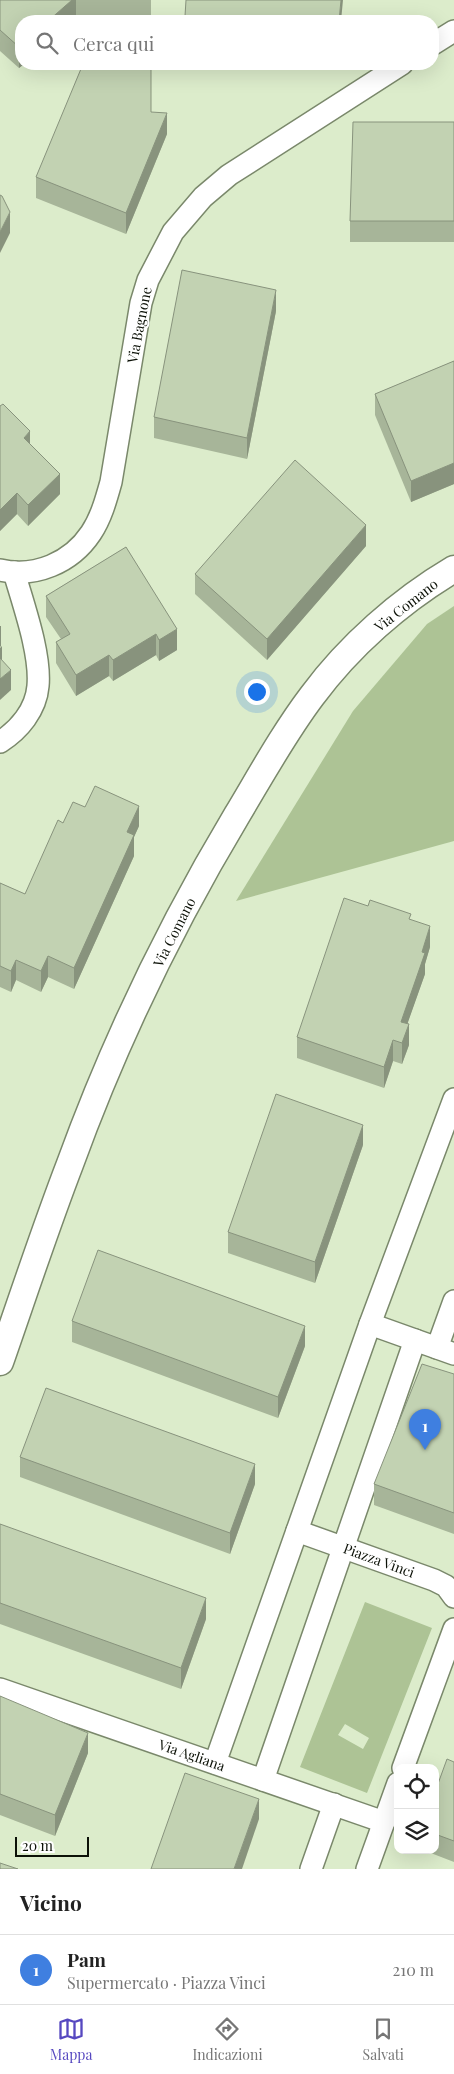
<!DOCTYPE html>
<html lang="it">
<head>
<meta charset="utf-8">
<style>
  :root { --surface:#fff; --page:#f2f2f2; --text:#222; --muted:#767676; --line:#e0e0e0; --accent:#5648c0 }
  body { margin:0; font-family:"Playfair Display",serif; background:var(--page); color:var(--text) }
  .controls { position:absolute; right:15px; bottom:15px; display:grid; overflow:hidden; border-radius:10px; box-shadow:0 5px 20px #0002 }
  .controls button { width:45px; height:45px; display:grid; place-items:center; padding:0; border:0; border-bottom:1px solid var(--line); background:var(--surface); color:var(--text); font:25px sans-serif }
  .scale { position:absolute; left:15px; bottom:12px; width:74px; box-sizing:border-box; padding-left:5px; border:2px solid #0c1107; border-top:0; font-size:14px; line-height:18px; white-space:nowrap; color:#0c1107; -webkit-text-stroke:4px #fff; paint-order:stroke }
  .you { position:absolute; left:256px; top:691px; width:18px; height:18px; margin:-12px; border:4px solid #fff; border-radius:50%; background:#1a73e8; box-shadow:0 0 0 8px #1a73e833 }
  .badge { display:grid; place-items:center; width:32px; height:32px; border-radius:50%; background:var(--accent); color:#fff; font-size:16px; font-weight:700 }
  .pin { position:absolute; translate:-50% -41px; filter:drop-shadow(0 1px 2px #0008) }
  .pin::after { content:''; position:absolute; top:26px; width:18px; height:15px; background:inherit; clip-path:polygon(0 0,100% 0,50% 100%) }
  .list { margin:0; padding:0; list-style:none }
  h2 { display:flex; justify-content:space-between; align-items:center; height:65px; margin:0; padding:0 20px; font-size:21px }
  h2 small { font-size:16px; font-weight:400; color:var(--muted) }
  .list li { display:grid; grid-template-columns:32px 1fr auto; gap:15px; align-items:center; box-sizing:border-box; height:70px; padding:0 20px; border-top:1px solid var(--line) }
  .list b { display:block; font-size:19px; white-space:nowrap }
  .list p { margin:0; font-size:16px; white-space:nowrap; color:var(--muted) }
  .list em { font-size:16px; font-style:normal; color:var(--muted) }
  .icon { flex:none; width:28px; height:28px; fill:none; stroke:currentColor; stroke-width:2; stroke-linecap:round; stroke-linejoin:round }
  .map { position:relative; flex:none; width:454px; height:1869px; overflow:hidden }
  .search { position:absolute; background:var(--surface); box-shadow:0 5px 20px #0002; left:15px; right:15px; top:15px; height:55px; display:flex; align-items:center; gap:12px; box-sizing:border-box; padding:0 18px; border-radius:20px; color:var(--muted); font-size:19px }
  .sheet { height:135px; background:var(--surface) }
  nav { display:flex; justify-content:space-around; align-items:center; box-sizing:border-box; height:70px; border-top:1px solid var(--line); background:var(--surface); font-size:14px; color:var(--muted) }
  nav a { display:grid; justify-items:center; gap:2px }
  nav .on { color:var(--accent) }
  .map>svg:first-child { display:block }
  .green { fill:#adc395; fill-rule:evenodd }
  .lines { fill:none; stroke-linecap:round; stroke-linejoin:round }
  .minor-casing { stroke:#7a886b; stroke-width:24 }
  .tertiary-casing { stroke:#7a886b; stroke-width:29 }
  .minor { stroke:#fff; stroke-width:21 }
  .tertiary { stroke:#fff; stroke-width:26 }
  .wall { fill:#a7b599 }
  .shaded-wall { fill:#88937d }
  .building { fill:#c2d2b2; stroke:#88937d }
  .labels { text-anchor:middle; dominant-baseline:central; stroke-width:4; stroke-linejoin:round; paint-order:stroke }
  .street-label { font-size:14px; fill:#0c1107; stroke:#fff }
</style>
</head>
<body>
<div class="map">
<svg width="454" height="1869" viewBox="0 0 454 1869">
  <rect width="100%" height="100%" fill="#dceccb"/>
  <!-- green -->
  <g class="green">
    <polygon points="454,606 454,841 236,901 353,711 427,624"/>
    <path d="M365,1602l67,26 -65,165 -67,-26zM345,1724l24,14 -6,11 -25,-14z"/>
  </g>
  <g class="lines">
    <!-- minor casing -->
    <g class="minor-casing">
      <g id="minor">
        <polyline points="433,44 454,31"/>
        <path d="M0,570c35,8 71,-7 91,-37 10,-15 15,-33 20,-51l30,-179 7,-23 25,-48 30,-35 26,-22 173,-111"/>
        <path d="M0,742c19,-12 36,-32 38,-56 3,-33 -15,-82 -24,-114"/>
        <polyline points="370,1324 454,1354"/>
        <polyline points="437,1348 454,1301"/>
        <polyline points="297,1531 434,1580 446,1586 454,1597"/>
        <polyline points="0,1689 384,1822"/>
        <polyline points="215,1763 370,1324 454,1099"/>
        <polyline points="403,1768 454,1629"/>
        <polyline points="263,1780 415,1340"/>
        <polyline points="311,1869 334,1804"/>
        <polyline points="367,1869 398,1783"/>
      </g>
    </g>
    <!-- tertiary casing -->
    <g class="tertiary-casing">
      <path id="tertiary" d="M0,1362c23,-66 45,-133 70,-198 44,-121 101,-239 167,-349 24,-40 47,-82 75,-119 37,-50 88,-95 142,-127"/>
    </g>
    <!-- minor -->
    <use href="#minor" class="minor"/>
    <!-- tertiary -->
    <use href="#tertiary" class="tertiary"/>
  </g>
  <!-- wall -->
  <g class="wall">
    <polygon points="0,0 151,0 151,17 76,17 71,21 21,21 21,64 24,64 19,68 0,51"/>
    <polygon points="185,16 341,21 185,21"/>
    <polygon points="151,112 167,134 126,234 36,198 36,177"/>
    <polygon points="454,122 454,242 350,242 350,221"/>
    <polygon points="276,311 247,459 154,438 154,417"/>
    <polygon points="454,361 454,484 411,502 375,415 375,394"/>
    <polygon points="0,406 30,444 60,494 28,526 17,514 0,531"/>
    <polygon points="366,546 267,660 195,594 195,574"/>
    <polygon points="126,547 177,650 159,661 156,655 113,681 109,676 76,696 56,663 56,642 61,639 46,617 46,596"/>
    <polygon points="85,807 139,826 134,837 134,856 74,989 48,977 41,992 16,980 11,992 0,987 0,883 25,894 63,823"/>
    <polygon points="368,906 411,920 430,947 425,964 425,974 407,1024 409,1045 402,1064 393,1061 384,1088 297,1058 297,1037"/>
    <polygon points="363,1145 315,1283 228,1253 228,1232"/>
    <polygon points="72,1321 305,1346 278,1418 72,1342"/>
    <polygon points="454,1374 454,1534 374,1505 374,1484"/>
    <polygon points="20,1457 255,1484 230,1554 20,1477"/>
    <polygon points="0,1524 206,1619 181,1689 0,1624"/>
    <polygon points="0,1696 88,1753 55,1836 0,1815"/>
    <polygon points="454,1762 454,1862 423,1850 435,1850 435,1792"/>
  </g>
  <!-- shaded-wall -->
  <g class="shaded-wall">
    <polygon points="72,0 76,0 76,17 71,21 48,21"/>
    <polygon points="341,0 343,0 341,21 339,21"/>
    <polygon points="21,45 21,64 24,64 19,68 19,47"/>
    <polygon points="167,113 167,134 126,234 126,213"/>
    <polygon points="10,212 10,233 0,253 0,232"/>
    <polygon points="276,290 276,311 247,459 247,438"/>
    <polygon points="30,431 30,452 24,438"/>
    <polygon points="454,463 454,484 411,502 411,481"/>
    <polygon points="60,474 60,494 28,526 28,505"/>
    <polygon points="17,493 17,514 0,531 0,510"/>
    <polygon points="366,525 366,546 267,660 267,639"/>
    <polygon points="0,626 1,626 1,646 0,647"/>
    <polygon points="177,629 177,650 159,661 159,640"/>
    <polygon points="156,634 156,655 113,681 113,660"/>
    <polygon points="2,646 2,666 0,669 0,648"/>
    <polygon points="109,655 109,676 76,696 76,675"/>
    <polygon points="11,670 11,690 0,700 0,679"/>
    <polygon points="139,806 139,826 134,837 134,856 74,989 74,968 127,832"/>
    <polygon points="430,926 430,947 425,964 425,974 401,1042 401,1022 422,952"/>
    <polygon points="48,956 48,977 41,992 41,971"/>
    <polygon points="16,960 16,980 11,992 11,971"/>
    <polygon points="409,1024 409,1045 402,1064 402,1043"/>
    <polygon points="393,1040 393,1061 384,1088 384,1067"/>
    <polygon points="363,1125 363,1145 315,1283 315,1262"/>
    <polygon points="305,1326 305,1346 278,1418 278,1397"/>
    <polygon points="255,1464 255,1484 230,1554 230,1533"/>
    <polygon points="206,1598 206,1619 181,1689 181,1668"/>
    <polygon points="88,1733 88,1753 55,1836 55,1815"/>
    <polygon points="259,1799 259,1819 242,1869 234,1869"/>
  </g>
  <!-- building -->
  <g class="building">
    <polygon points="0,0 72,0 48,21 21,21 21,45 19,47 0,30"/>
    <polygon points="186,0 341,0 339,21 244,21 185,16"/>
    <polygon points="83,64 151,64 151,112 167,113 126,213 36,177"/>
    <polygon points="353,122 454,122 454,221 350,221"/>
    <polygon points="0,195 2,196 10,212 0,232"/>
    <polygon points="182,270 276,290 247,438 154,417"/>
    <polygon points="454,361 454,463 411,481 375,394"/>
    <polygon points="3,404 30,431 24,438 60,474 28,505 17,493 0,510 0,406"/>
    <polygon points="295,460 366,525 267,639 195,574"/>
    <polygon points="126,547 177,629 159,640 156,634 113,660 109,655 76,675 56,642 70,634 46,596"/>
    <polygon points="0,658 11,670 0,679"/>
    <polygon points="95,786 139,806 127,832 134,835 74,968 48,956 41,971 16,960 11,971 0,966 0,883 25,894 58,820 63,823 73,802 85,807"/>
    <polygon points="344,898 368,906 370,900 411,914 409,919 430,926 422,952 425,953 401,1022 409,1024 402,1043 393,1040 384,1067 297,1037"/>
    <polygon points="276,1094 363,1125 315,1262 228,1232"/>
    <polygon points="98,1250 305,1326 278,1397 72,1321"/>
    <polygon points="422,1364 454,1374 454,1513 374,1484"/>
    <polygon points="46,1388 255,1464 230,1533 20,1457"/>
    <polygon points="0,1524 206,1598 181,1668 0,1603"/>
    <polygon points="0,1696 88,1733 55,1815 0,1794"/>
    <polygon points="447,1759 454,1762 454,1841 435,1834 435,1792"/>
    <polygon points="185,1773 259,1799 234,1869 151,1869"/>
    <polygon points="0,1863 18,1869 0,1869"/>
  </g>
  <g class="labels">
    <!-- street labels -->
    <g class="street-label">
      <text transform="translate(139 325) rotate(-79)">Via Bagnone</text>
      <text transform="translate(406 605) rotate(-38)">Via Comano</text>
      <text transform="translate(174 932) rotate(-63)">Via Comano</text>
      <text transform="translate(379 1560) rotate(20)">Piazza Vinci</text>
      <text transform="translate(192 1755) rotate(19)">Via Agliana</text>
    </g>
  </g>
</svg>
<div class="controls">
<button><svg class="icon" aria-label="locate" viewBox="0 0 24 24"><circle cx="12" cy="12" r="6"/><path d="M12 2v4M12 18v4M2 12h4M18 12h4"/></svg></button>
<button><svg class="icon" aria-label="layers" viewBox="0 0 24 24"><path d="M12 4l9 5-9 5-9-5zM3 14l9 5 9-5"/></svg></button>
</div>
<div class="scale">20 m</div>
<div class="you"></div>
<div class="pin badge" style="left:425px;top:1450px;background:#3f7fe0">1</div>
<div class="search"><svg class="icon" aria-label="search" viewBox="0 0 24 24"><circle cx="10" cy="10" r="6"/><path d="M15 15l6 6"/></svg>Cerca qui</div>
</div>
<section class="sheet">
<h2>Vicino<small></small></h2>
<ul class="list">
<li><span class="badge" style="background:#3f7fe0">1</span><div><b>Pam</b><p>Supermercato · Piazza Vinci</p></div><em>210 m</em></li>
</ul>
</section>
<nav>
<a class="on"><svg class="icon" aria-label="map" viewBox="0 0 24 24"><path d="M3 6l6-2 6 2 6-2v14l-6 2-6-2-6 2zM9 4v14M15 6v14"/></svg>Mappa</a>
<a><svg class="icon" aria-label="directions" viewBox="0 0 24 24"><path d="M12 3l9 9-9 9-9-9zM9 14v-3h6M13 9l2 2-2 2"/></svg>Indicazioni</a>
<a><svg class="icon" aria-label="saved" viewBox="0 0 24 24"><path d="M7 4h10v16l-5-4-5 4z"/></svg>Salvati</a>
</nav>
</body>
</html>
